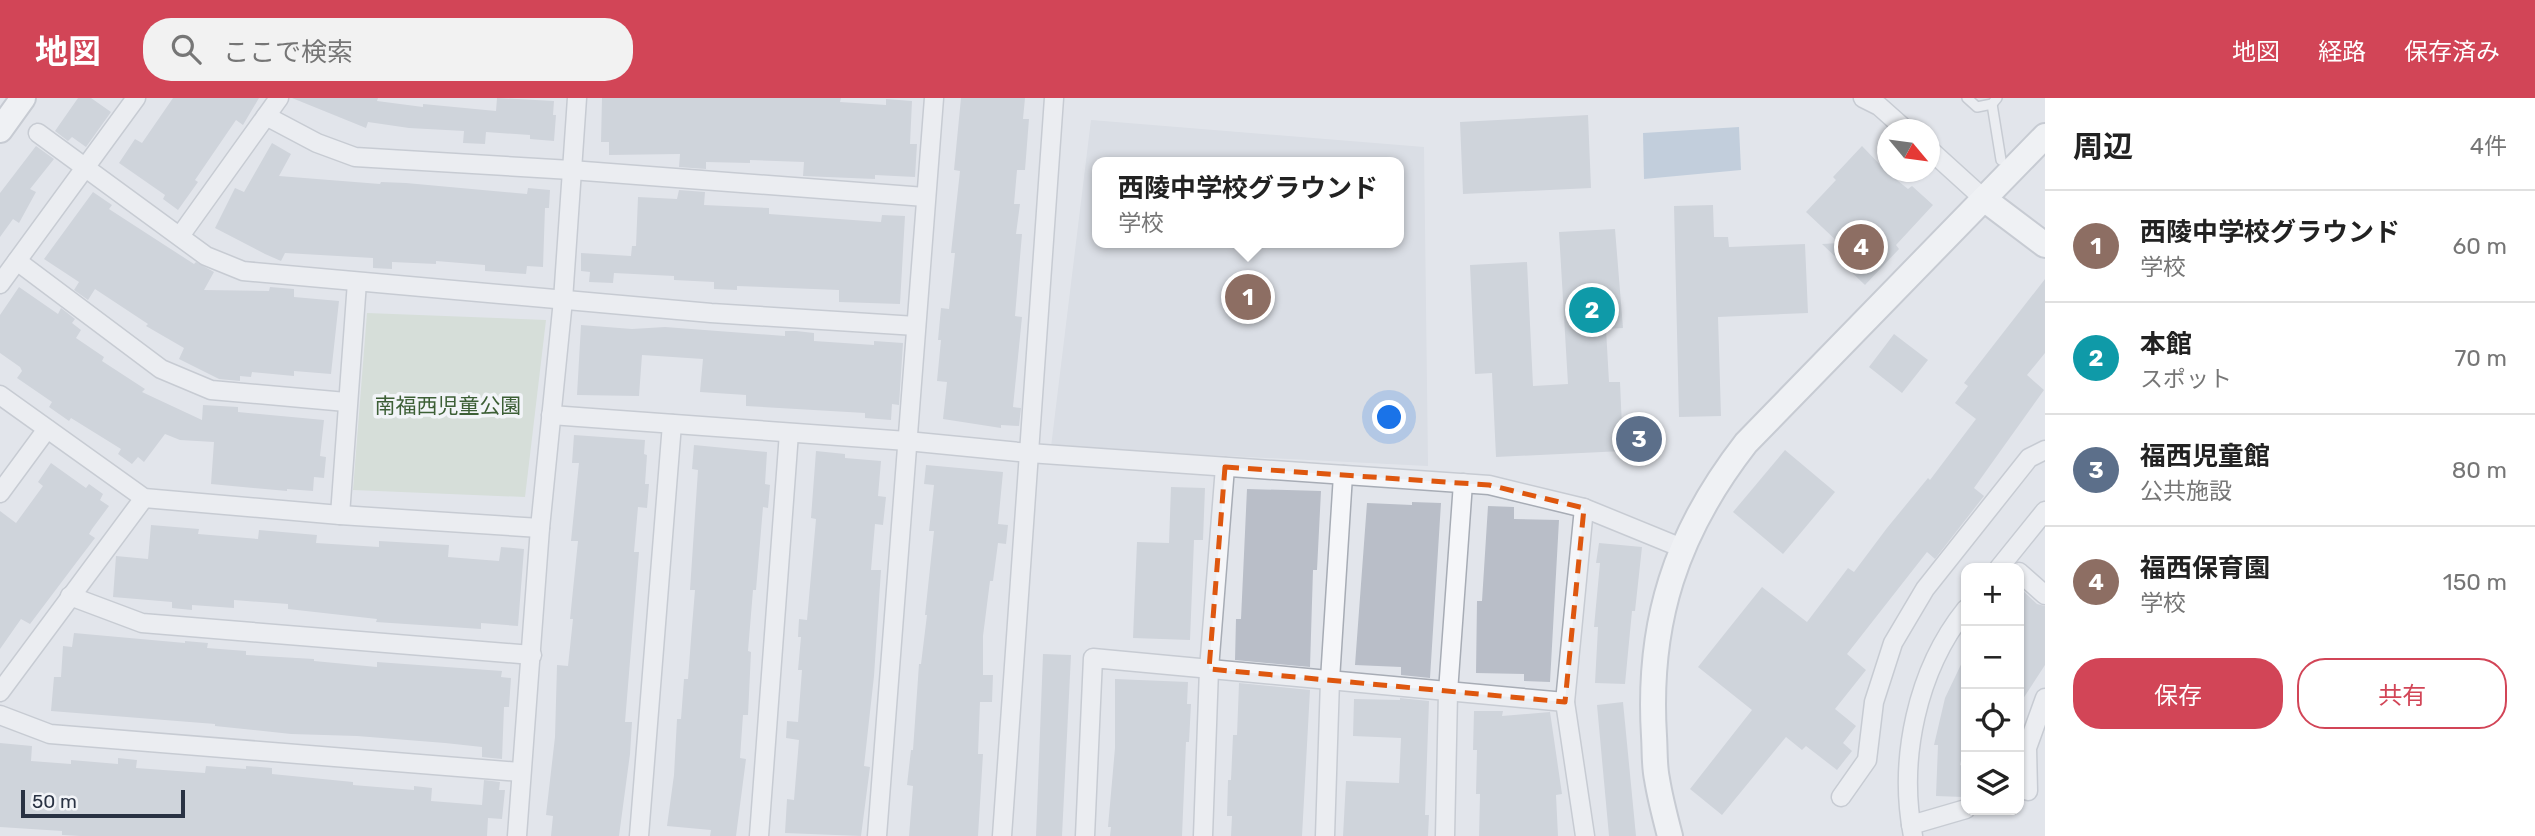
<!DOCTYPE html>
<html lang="ja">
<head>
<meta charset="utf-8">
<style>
  :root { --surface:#fff; --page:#f2f2f2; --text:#222; --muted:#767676; --line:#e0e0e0; --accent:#d24557 }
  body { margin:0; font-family:Rubik,"Noto Sans JP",sans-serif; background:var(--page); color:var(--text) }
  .controls { position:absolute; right:21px; bottom:21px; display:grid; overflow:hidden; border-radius:14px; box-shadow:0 2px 5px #0004 }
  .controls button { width:63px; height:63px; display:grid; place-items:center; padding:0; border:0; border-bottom:2px solid var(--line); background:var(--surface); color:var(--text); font:35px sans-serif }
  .compass { position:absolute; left:1877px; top:21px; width:63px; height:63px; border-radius:50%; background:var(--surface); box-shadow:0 2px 5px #0004; rotate:119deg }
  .scale { position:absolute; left:21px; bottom:18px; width:164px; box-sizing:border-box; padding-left:7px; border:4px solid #293243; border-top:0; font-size:19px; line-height:24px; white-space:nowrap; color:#293243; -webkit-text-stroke:5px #f2f4f8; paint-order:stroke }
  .you { position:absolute; left:1390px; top:320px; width:24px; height:24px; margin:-18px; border:5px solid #fff; border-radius:50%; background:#1a73e8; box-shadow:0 0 0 10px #1a73e833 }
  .badge { display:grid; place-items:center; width:46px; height:46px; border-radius:50%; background:var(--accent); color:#fff; font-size:23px; font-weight:700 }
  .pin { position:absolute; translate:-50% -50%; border:4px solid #fff; box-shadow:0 2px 7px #0006 }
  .popup { position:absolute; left:1092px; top:59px; width:312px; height:91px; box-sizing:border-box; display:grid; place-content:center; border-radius:14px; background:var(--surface); filter:drop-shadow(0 2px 5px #0005); font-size:23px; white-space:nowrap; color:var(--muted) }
  .popup b { font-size:26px; color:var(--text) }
  .popup::after { content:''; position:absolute; left:50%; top:100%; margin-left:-14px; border:14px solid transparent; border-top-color:var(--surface) }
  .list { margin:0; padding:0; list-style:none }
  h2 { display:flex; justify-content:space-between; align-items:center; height:91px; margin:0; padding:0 28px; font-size:30px }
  h2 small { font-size:23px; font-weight:400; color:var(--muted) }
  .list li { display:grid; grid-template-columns:46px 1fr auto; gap:21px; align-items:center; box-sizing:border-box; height:112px; padding:0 28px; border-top:2px solid var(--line) }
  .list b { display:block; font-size:26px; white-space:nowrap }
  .list p { margin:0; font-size:23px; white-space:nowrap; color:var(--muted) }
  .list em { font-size:23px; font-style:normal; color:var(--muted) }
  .actions { display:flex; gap:14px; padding:21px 28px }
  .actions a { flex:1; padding:16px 0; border:2px solid var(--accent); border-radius:28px; text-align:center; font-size:24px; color:var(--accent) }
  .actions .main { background:var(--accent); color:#fff }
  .icon { flex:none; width:38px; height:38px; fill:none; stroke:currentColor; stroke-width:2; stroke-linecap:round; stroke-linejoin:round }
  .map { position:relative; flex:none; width:2045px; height:738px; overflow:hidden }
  header { display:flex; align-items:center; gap:42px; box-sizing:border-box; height:98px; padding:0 35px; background:var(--accent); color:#fff }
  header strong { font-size:33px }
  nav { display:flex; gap:38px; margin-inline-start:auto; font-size:24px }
  .search { width:490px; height:63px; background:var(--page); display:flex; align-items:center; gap:18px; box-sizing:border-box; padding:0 24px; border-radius:28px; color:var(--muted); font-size:26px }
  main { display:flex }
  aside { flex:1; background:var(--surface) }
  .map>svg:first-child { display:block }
  .built { fill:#d0d4dd; fill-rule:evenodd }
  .green { fill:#c7d5c3 }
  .water { fill:#9cb2cb }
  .building { fill:#b9bec8 }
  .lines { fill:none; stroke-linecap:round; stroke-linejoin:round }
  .lane-casing { stroke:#a7acb5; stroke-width:12 }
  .street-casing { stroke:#a7acb5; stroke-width:21 }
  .secondary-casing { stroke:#a7acb5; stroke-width:28 }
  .lane { stroke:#f5f6f9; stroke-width:9 }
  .street { stroke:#f5f6f9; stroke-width:18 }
  .secondary { stroke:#fff; stroke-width:24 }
  .marked { fill:none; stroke:#de570f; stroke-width:5; stroke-dasharray:14 9; stroke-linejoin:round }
  .labels { text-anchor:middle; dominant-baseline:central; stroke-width:7; stroke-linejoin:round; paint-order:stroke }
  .park-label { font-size:21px; fill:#3d5f36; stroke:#f2f4f8 }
</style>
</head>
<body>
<header>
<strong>地図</strong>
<div class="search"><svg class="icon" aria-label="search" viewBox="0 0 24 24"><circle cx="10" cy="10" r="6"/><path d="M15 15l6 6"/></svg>ここで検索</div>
<nav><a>地図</a><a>経路</a><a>保存済み</a></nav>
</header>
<main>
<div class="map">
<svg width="2045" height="738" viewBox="0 0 2045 738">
  <rect width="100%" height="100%" fill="#e2e5eb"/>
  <!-- built -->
  <path class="built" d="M1091,22l333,27 4,319 -377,-19zM1098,64h300v81h-300z"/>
  <!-- green -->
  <polygon class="green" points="367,215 546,222 525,399 353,392"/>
  <!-- water -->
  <polygon class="water" points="1739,29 1741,72 1644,81 1643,35"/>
  <!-- building -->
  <g class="building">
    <polygon points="78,0 91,0 111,14 86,49 72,39 68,43 55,33"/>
    <polygon points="173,0 259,0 243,27 236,22 195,82 198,84 178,112 163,101 165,97 119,65 135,41 142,45"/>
    <polygon points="292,0 378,0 377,3 423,9 423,6 496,13 497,0 554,3 553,17 556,17 554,43 530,41 530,37 486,34 485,46 463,45 464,33 409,30 368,24 366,30"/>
    <polygon points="602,0 841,0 840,4 886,7 886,1 912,3 910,46 917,46 915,79 875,77 875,81 803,78 804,64 750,62 750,65 706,64 706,71 679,69 680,56 609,57 609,44 601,44"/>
    <polygon points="961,0 1025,0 1023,21 1029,21 1025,72 1017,72 1014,106 1020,106 1016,136 1022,136 1015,218 1022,219 1013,309 1021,310 1019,328 1001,327 1001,330 943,321 947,284 937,283 941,242 938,242 941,210 949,211 955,155 951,155 960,73 954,72"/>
    <polygon points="1588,17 1591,90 1463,96 1460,24"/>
    <polygon points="272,45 291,56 279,78 380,86 381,84 406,85 527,96 528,90 550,92 549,110 545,110 543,169 527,168 526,176 485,173 485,167 436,163 436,166 392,164 392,171 373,170 373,160 285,155 281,163 265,156 215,130 235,90 244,94"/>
    <polygon points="36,48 54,61 30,91 36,94 19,125 13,121 0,139 0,95"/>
    <polygon points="1862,48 1887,74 1908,91 1912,88 1933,107 1896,147 1899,151 1865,187 1822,146 1839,145 1806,114 1836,82 1833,79"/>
    <polygon points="679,92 705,94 704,107 769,110 769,116 881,124 882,117 905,118 900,206 839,204 839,192 737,188 737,192 714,191 714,184 674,182 674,178 614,175 613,185 589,184 590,174 581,173 581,155 631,158 632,148 636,148 638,99 677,101"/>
    <polygon points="93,94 112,107 109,111 163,146 194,166 196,164 214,174 204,192 269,193 270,189 294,191 294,199 339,203 331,276 294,273 294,278 252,274 251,279 240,278 240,283 219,281 179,261 184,250 146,228 148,226 95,191 88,202 74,192 79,184 44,161"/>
    <polygon points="1713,107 1714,139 1728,139 1729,149 1805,146 1808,215 1718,219 1721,318 1679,319 1674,108"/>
    <polygon points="1615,131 1623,230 1606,231 1609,284 1620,284 1623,353 1496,359 1492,275 1475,276 1470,167 1527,164 1533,288 1568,286 1559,134"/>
    <polygon points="2045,181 2045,255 2027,277 2044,292 1974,390 1984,398 1935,461 1927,454 1847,556 1866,572 1835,611 1856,628 1843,645 1852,653 1837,672 1806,648 1802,652 1786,639 1722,717 1690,691 1752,612 1698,569 1762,489 1807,524 1848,470 1854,474 1887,430 1928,380 1930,382 1976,321 1955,305 1968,288 1964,285"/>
    <polygon points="19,189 58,216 61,210 75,221 72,225 81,232 76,240 104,259 102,263 145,291 142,294 202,322 203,307 238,309 238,314 324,322 320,358 326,359 324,380 314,379 313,393 287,391 287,393 211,386 214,344 180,342 165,336 144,364 138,359 132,366 118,356 121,351 71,320 69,323 49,309 52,304 17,280 22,273 20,269 0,255 0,217"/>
    <polygon points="581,227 632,231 665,229 785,238 785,233 796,233 814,235 814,243 874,247 874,243 903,245 899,307 892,306 891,322 865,320 865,315 746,308 746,297 700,294 703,261 642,257 639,298 577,297"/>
    <polygon points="1894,236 1928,262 1902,295 1869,269"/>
    <polygon points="574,337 645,342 644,356 647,357 645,386 649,386 647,410 638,409 634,454 639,454 625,624 632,624 630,656 619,738 551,738 553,718 546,717 555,639 557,567 568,568 573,521 570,521 578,443 571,443 579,365 572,365"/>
    <polygon points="694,347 767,354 765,386 770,387 768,410 763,409 756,492 753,492 748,553 751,554 748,617 743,617 740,660 746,661 736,738 710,738 711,732 667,728 674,677 677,621 681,621 684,581 688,581 692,528 695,492 690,492 698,372 692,371"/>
    <polygon points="1785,352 1835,394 1783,456 1733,414"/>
    <polygon points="816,353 845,356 845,360 881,363 878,398 886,399 883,427 875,426 871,472 881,472 874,578 864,668 870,669 861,738 785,735 787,701 794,702 799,642 786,640 787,623 798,624 802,572 798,572 801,539 798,539 799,521 807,522 816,421 811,420"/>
    <polygon points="51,365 86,390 89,386 103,396 100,402 109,408 92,431 89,436 95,440 79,461 30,526 21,521 0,551 0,413 16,425 43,388 38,384"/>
    <polygon points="926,367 1003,374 998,426 1008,427 1006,446 998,445 993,483 990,483 983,538 983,577 993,577 992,604 980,604 978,656 983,656 978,738 909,738 913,688 907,687 911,652 913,652 919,566 921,566 927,517 925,517 934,433 929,433 934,387 924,386"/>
    <polygon points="1171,389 1205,390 1203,442 1194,442 1190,542 1133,540 1137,444 1169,445"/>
    <polygon points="1247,391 1321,393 1317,472 1313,472 1310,569 1235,562 1236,521 1241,521"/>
    <polygon points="1412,404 1441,405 1430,580 1401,577 1401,569 1355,567 1367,405 1412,407"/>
    <polygon points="1488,408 1514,409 1514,421 1559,422 1550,584 1524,583 1524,576 1476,575 1477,503 1482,503"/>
    <polygon points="151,427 199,431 198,436 258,441 259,432 317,437 316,445 379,449 379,443 449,447 448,459 499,463 501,449 524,451 518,528 481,525 481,531 376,524 377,521 288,511 288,506 234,502 234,510 192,507 192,512 172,510 172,504 113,499 116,458 148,461"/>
    <polygon points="1599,445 1642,449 1635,513 1632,513 1625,586 1595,585 1598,529 1594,529 1600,465 1596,465"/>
    <polygon points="2019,489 2037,506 2045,508 2045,567 2019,607"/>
    <polygon points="74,535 185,545 185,543 208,545 207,550 246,553 246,557 314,561 314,563 377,569 377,564 502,573 501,579 511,580 509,609 504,609 502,661 482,659 482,649 445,645 357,638 291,636 215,628 215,626 51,613 54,579 61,579 63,548 72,549"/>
    <polygon points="1043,556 1071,557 1062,738 1036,738"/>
    <polygon points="1966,556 1966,641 1960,667 1964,668 1963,699 1936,698 1938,647 1934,647 1945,600"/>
    <polygon points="1115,581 1188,584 1187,606 1191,606 1189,644 1186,644 1182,738 1110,738 1111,729 1108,729 1115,650"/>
    <polygon points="1239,585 1310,592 1302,738 1231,738 1232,718 1227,718 1228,682 1231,682 1233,637 1237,637"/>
    <polygon points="1400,600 1429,603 1425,717 1429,717 1428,738 1343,738 1346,683 1399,685 1401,640 1353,638 1354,601 1400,602"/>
    <polygon points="1623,604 1636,738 1609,738 1597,607"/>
    <polygon points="1474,613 1503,613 1502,618 1550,614 1562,696 1556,697 1558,738 1479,738 1480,696 1476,696 1477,652 1473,652"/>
    <polygon points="0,645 32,648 31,663 71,666 71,662 118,666 118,660 137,662 136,670 205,675 206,668 246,671 246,668 272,670 272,676 353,684 353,687 414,692 414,688 432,690 431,703 482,707 484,682 500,684 499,692 505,692 502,721 488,720 487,738 80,738 62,737 62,733 0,729"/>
  </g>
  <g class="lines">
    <!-- lane casing -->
    <g class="lane-casing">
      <g id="lane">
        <polyline points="1967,0 1977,9 1992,6 1997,0"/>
        <polyline points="1992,6 2001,62"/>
      </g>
    </g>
    <!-- street casing -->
    <g class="street-casing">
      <g id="street">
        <polyline points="1863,0 1879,8 1906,32"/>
        <polyline points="266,18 317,45 355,59 571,72 925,99"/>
        <polyline points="38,35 206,158 243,173 711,215 916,228"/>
        <polyline points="1930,52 1984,101"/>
        <polyline points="180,138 279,0"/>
        <polyline points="17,163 161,271 211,292 346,304"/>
        <polyline points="0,186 136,0"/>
        <polyline points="0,297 144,400 340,417 540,430"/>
        <polyline points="551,317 907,343 1029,355 1489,387 1584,410 1682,450"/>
        <polyline points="0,395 47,331"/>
        <polyline points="1584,410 1565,604 1585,738"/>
        <polyline points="340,417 357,184"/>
        <polyline points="1999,470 2045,413"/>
        <polyline points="2019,474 2045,497"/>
        <polyline points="70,498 142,525 532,557"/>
        <polyline points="0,594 144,400"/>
        <polyline points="0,617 50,636 520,674"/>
        <polyline points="2028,693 2027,650 2045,600"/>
        <polyline points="1841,699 1867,662 1874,604 1893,545 1925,491 2029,360 2045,352"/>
        <polyline points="1911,727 1966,711"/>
        <polyline points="517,738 540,430 563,202 577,0"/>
        <polyline points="639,738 672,326"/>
        <polyline points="759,738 789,335"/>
        <polyline points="877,738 934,0"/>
        <polyline points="1002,738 1054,0"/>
        <polyline points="1085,738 1093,560 1565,604"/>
        <polyline points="1203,738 1209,571 1225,369"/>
        <polyline points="1325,738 1330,582 1343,377"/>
        <polyline points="1445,738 1448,594 1463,385"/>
        <path d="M1913,738c-15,-77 4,-166 53,-227"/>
      </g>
    </g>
    <!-- secondary casing -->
    <g class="secondary-casing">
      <g id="secondary">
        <polyline points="0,32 23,0"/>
        <polyline points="1984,101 2045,147"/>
        <path d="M1670,738c-5,-19 -10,-38 -13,-57 -3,-14 -2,-29 -3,-43 -7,-114 22,-203 92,-293l299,-307"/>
      </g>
    </g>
    <!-- lane -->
    <use href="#lane" class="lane"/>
    <!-- street -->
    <use href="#street" class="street"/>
    <!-- secondary -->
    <use href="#secondary" class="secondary"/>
  </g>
  <!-- marked area -->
  <path d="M0 0H2045V738H0ZM1225,369l264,18 95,23 -19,194 -356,-33z" fill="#e2e5eb" fill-opacity=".55" fill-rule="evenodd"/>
  <path class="marked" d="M1225,369l264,18 95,23 -19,194 -356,-33z"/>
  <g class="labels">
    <!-- park labels -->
    <g class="park-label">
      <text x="448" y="307">南福西児童公園</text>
    </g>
  </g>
</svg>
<div class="controls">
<button>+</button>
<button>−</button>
<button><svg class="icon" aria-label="locate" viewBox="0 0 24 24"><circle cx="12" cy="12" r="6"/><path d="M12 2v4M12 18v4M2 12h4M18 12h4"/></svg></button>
<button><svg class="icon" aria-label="layers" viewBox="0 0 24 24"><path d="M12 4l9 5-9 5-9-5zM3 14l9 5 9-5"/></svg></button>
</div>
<svg class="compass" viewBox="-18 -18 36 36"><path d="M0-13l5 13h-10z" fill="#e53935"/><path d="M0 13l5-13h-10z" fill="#767676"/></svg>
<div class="scale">50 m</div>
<div class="you"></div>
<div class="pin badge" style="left:1248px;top:199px;background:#8d6e63">1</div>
<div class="popup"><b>西陵中学校グラウンド</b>学校</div>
<div class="pin badge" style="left:1592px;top:212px;background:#0f9aa8">2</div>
<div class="pin badge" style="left:1639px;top:341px;background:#5c6f8a">3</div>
<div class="pin badge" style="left:1861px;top:149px;background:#8d6e63">4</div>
</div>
<aside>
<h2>周辺<small>4件</small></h2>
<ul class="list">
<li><span class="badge" style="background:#8d6e63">1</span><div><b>西陵中学校グラウンド</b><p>学校</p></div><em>60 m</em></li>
<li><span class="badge" style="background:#0f9aa8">2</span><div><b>本館</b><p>スポット</p></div><em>70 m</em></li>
<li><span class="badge" style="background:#5c6f8a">3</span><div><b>福西児童館</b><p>公共施設</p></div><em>80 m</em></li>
<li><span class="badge" style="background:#8d6e63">4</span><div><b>福西保育園</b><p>学校</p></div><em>150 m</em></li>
</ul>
<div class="actions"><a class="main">保存</a><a>共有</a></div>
</aside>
</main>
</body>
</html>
